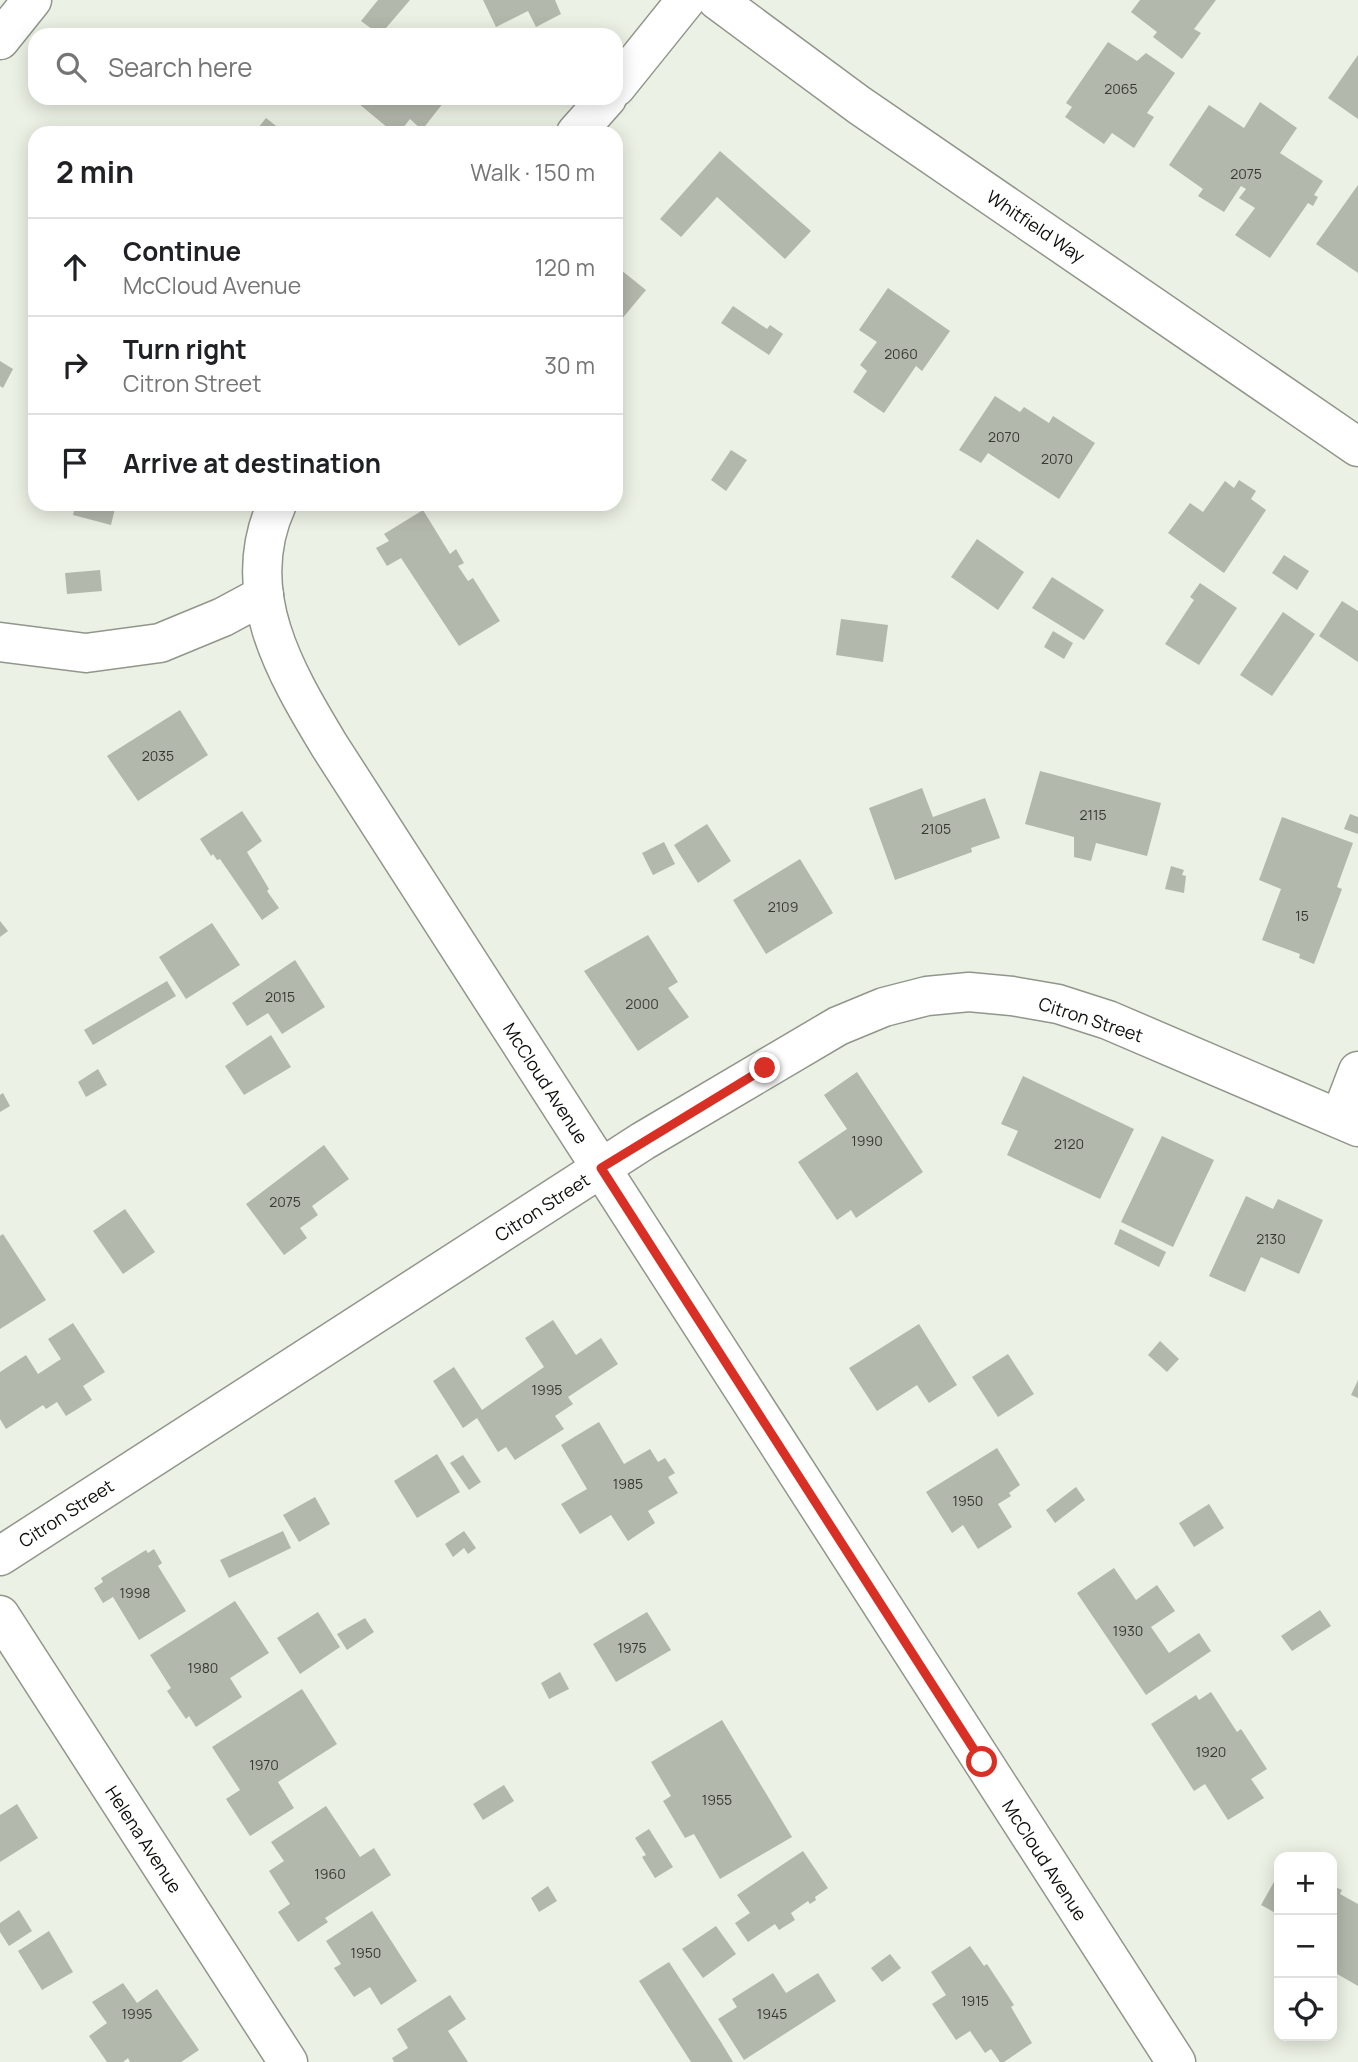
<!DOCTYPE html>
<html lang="en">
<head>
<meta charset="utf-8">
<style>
  :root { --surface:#fff; --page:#f6f6f6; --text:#202124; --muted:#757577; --line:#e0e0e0 }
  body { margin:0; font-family:Manrope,sans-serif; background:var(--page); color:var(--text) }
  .controls { position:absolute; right:21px; bottom:21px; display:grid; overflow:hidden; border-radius:14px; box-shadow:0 4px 18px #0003 }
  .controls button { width:63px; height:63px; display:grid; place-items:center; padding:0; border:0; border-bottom:2px solid var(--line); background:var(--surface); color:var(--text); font:35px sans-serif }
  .stop { position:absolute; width:21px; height:21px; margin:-16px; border:5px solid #d93025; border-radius:50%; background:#fff }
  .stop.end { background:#d93025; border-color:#fff; box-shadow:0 2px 7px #0008 }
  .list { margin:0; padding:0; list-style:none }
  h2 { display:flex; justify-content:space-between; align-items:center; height:91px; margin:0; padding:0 28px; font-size:30px }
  h2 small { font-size:23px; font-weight:400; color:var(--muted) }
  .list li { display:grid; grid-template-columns:46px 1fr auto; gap:21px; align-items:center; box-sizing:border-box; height:98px; padding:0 28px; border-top:2px solid var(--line) }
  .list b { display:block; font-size:26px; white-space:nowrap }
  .list p { margin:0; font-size:23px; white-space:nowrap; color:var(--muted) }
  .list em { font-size:23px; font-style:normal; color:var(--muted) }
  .icon { flex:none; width:38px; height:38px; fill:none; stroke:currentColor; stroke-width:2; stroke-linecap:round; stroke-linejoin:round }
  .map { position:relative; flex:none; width:1358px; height:2062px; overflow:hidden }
  .search { position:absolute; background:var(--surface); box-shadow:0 4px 18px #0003; left:28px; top:28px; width:595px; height:77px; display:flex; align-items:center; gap:18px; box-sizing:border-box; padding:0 24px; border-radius:21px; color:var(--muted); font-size:26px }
  .panel { position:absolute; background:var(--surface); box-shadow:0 4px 18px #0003; left:28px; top:126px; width:595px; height:385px; border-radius:21px }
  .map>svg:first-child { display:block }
  .building { fill:#b3b8ac }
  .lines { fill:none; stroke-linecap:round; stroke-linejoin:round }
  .minor-casing { stroke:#91968a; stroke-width:41 }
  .minor { stroke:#fff; stroke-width:38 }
  .route { stroke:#d93025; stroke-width:9 }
  .labels { text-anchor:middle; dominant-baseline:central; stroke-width:5; stroke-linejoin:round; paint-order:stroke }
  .number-label { font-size:14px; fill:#363832 }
  .street-label { font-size:18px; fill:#0c0e0a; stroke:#fff }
</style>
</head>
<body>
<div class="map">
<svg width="1358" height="2062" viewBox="0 0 1358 2062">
  <rect width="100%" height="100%" fill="#ecf1e5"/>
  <!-- building -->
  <g class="building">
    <polygon points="378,0 410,0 380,35 361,21"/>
    <polygon points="483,0 555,0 561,14 536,27 528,11 496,27"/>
    <polygon points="1140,0 1216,0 1194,29 1201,33 1182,59 1153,37 1157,32 1131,12"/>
    <polygon points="1108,42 1137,61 1146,53 1175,73 1147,113 1154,117 1134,148 1112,133 1104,144 1065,117 1072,107 1066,103"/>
    <polygon points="1358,55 1358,119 1328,98"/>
    <polygon points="352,98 447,98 422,130 410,119 399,133 394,133"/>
    <polygon points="1260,102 1297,128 1280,153 1323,181 1314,195 1318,197 1313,206 1308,203 1270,258 1235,235 1255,208 1239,198 1246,189 1241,186 1224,212 1198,196 1203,189 1169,165 1209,105 1244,128"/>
    <polygon points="266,118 285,133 254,133"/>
    <polygon points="720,151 811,231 785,259 717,197 681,237 660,219"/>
    <polygon points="1358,185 1358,273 1316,244"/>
    <polygon points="616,266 646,290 616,326"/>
    <polygon points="888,288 950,331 922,371 916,366 884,413 853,392 867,371 860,365 877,342 859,330"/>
    <polygon points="733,306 767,329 770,325 783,334 769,355 721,323"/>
    <polygon points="0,361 13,369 3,388 0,386"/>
    <polygon points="995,396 1020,412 1024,407 1049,423 1053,416 1095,443 1059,499 988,453 981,463 959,450"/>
    <polygon points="731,450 747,460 726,491 711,480"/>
    <polygon points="1239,480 1256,491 1251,499 1266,510 1224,573 1168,533 1190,503 1203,512 1225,481 1234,488"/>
    <polygon points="76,504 116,504 111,525 73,515"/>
    <polygon points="423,510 450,554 456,549 464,563 458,566 468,581 473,578 500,621 459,646 401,558 387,566 376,548 389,541 384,534"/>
    <polygon points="977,539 1024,572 998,610 951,577"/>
    <polygon points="1284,555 1309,571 1297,590 1272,573"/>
    <polygon points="100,570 102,591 67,594 65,573"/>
    <polygon points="1052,577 1104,610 1084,640 1032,608"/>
    <polygon points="1200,583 1237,608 1199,665 1165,644 1194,600 1190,597"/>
    <polygon points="1342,601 1358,611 1358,662 1319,636"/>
    <polygon points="1283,612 1315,634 1272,696 1240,675"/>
    <polygon points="841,619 888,625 883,662 836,655"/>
    <polygon points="1053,631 1073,643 1064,659 1044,647"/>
    <polygon points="180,710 208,755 138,801 107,756"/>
    <polygon points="1040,771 1161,803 1147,856 1096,843 1091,861 1074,857 1074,837 1025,824"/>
    <polygon points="922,788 933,817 985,798 1000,838 971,848 972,852 895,880 869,808"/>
    <polygon points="242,811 262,841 247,852 269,889 267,891 279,908 262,920 220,859 217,860 213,854 211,856 200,839"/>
    <polygon points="1350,814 1358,817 1358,834 1344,829"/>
    <polygon points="1282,817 1353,843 1337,887 1342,889 1314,964 1299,958 1300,954 1262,940 1281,889 1259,880"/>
    <polygon points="707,824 731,861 698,883 674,845"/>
    <polygon points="664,842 675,864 653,875 642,853"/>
    <polygon points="800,859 833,913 766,954 733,900"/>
    <polygon points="1171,866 1184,870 1182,875 1186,876 1184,893 1165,889"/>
    <polygon points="0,921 8,931 0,937"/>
    <polygon points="212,923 240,965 186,999 159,957"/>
    <polygon points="648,935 678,982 668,988 689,1017 638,1051 584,971"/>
    <polygon points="295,960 325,1007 282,1034 268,1013 247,1026 232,1003"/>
    <polygon points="167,981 176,996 93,1045 84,1030"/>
    <polygon points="271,1035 291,1067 244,1095 225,1066"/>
    <polygon points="98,1069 107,1085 86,1097 78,1082"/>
    <polygon points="857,1072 923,1172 856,1218 851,1210 837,1220 798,1162 847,1129 824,1095"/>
    <polygon points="1023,1076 1134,1129 1100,1199 1007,1155 1018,1131 1001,1124"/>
    <polygon points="3,1093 10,1106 0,1112 0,1095"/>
    <polygon points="1162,1136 1214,1160 1173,1247 1121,1222"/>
    <polygon points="324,1145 349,1179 312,1206 318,1215 300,1228 307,1238 284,1255 246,1204"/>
    <polygon points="1246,1196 1273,1209 1278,1199 1323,1220 1299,1274 1261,1257 1245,1292 1209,1276"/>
    <polygon points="125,1209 155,1252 123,1274 93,1231"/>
    <polygon points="1120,1229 1166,1252 1159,1267 1114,1244"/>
    <polygon points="3,1234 46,1300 0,1329 0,1236"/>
    <polygon points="553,1320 576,1355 601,1338 618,1364 568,1397 573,1404 555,1416 564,1429 515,1460 506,1447 498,1452 477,1418 463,1428 433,1381 454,1367 482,1410 544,1367 525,1338"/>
    <polygon points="73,1323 105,1372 83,1386 92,1400 66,1416 57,1402 46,1409 43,1405 6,1429 0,1419 0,1372 26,1355 38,1374 61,1359 48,1339"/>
    <polygon points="919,1324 957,1385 929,1403 917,1385 877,1411 849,1368"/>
    <polygon points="1160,1341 1179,1359 1167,1372 1148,1355"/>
    <polygon points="1008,1354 1034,1394 998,1417 972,1377"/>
    <polygon points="1358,1380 1358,1398 1351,1395"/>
    <polygon points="599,1422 624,1464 650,1449 658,1462 665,1458 675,1473 668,1477 678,1493 648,1511 655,1523 628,1541 611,1515 580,1534 561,1504 587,1489 561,1445"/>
    <polygon points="997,1448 1020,1485 1009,1493 1011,1496 998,1504 1012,1527 978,1549 963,1525 952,1533 926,1492"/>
    <polygon points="437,1454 460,1492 417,1518 394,1481"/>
    <polygon points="463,1455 481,1482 469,1490 450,1463"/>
    <polygon points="1076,1487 1085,1500 1055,1523 1046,1510"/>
    <polygon points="315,1497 330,1524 299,1542 283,1515"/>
    <polygon points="1209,1504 1224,1528 1194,1547 1179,1523"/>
    <polygon points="283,1531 291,1548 229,1578 220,1560"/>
    <polygon points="464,1531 476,1548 468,1554 464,1548 453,1557 445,1544"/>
    <polygon points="154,1549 162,1563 158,1566 186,1611 139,1640 113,1597 103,1603 94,1588 103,1582 101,1578 146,1550 148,1553"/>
    <polygon points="1114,1568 1136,1600 1157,1585 1175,1611 1151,1627 1169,1653 1199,1633 1211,1651 1146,1695 1077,1593"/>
    <polygon points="235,1601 269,1653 230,1678 242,1697 196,1727 189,1716 186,1719 167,1691 171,1688 150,1655"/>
    <polygon points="1320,1610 1331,1626 1292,1651 1281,1636"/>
    <polygon points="318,1612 340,1647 300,1674 277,1638"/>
    <polygon points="647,1612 671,1650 616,1682 593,1644"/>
    <polygon points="365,1618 374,1632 347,1650 337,1634"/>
    <polygon points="560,1672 569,1689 549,1699 541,1683"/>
    <polygon points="302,1689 337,1744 278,1782 294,1808 250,1836 226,1799 240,1790 212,1747"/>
    <polygon points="1211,1692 1237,1732 1241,1729 1267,1769 1251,1779 1264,1798 1228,1820 1205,1784 1194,1791 1151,1724 1196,1695 1199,1700"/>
    <polygon points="722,1720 792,1837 720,1879 694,1834 685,1838 663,1801 671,1796 651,1762"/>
    <polygon points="504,1785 514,1801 483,1820 473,1804"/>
    <polygon points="17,1804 38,1838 0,1862 0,1815"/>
    <polygon points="326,1806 360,1857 374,1848 391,1875 325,1918 328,1922 298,1942 278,1912 290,1904 269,1871 284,1861 271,1842"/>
    <polygon points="649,1829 673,1867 655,1878 642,1857 646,1855 635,1838"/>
    <polygon points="803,1851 828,1888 815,1897 816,1900 810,1904 808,1901 791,1913 795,1920 779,1930 775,1924 748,1942 735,1923 750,1913 737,1895"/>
    <polygon points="1279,1873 1279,1915 1261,1905"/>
    <polygon points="548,1886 557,1901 539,1912 531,1898"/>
    <polygon points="1333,1886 1342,1890 1340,1894 1358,1904 1358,1986 1332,1971"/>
    <polygon points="19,1910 32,1931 9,1946 0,1932 0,1923"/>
    <polygon points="372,1911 417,1981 381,2005 370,1987 354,1997 334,1968 341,1964 326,1941"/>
    <polygon points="716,1926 736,1954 703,1978 682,1949"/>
    <polygon points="49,1931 73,1972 42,1990 18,1951"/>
    <polygon points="970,1946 984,1966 987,1964 1014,2005 1011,2007 1032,2043 1004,2062 1000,2062 991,2049 985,2053 970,2031 956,2040 932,2004 946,1995 931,1972"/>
    <polygon points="890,1954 901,1968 882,1982 871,1968"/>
    <polygon points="669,1962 721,2042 733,2062 691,2062 639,1981"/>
    <polygon points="773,1973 786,1993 818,1973 836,2001 744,2060 718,2019 737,2007 732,1999"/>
    <polygon points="123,1983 137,2003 157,1989 199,2050 181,2062 130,2062 128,2058 123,2062 107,2062 89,2036 107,2023 92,2002"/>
    <polygon points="450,1995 466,2019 448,2031 468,2062 394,2062 392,2058 408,2048 397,2029"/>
  </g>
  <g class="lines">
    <!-- minor casing -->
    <g class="minor-casing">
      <g id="minor">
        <polyline points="717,0 859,105 1358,447"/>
        <polyline points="0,40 32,0"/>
        <polyline points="616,87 686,0"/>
        <polyline points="576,133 607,98"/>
        <path d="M277,504c-40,87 8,168 52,241l847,1317"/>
        <polyline points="0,642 86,653 160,643 223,617 264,595"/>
        <polyline points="1340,1118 1358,1071"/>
        <polyline points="0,1556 643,1141 838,1026 884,1007 927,996 969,992 1012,996 1058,1004 1108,1020 1358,1127"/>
        <polyline points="0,1615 288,2062"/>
      </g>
    </g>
    <!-- minor -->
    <use href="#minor" class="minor"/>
  </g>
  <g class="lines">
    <!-- route -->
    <polyline class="route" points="765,1068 601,1168 982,1762"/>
  </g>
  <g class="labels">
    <!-- number labels -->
    <g class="number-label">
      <text x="1121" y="88">2065</text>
      <text x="1246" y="173">2075</text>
      <text x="901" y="353">2060</text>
      <text x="1004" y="436">2070</text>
      <text x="1057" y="458">2070</text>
      <text x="158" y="755">2035</text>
      <text x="1093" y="814">2115</text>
      <text x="936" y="828">2105</text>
      <text x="783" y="906">2109</text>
      <text x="1302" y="915">15</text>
      <text x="280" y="996">2015</text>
      <text x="642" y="1003">2000</text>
      <text x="867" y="1140">1990</text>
      <text x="1069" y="1143">2120</text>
      <text x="285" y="1201">2075</text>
      <text x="1271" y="1238">2130</text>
      <text x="547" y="1389">1995</text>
      <text x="628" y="1483">1985</text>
      <text x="968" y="1500">1950</text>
      <text x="135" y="1592">1998</text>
      <text x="1128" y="1630">1930</text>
      <text x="632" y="1647">1975</text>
      <text x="203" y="1667">1980</text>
      <text x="1211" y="1751">1920</text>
      <text x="264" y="1764">1970</text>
      <text x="717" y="1799">1955</text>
      <text x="330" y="1873">1960</text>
      <text x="366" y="1952">1950</text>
      <text x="975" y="2000">1915</text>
      <text x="137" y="2013">1995</text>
      <text x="772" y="2013">1945</text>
    </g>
    <!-- street labels -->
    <g class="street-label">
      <text transform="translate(1036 226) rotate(34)">Whitfield Way</text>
      <text transform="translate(1091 1019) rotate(18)">Citron Street</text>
      <text transform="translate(546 1083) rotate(57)">McCloud Avenue</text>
      <text transform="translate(542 1207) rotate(-33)">Citron Street</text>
      <text transform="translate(66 1513) rotate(-33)">Citron Street</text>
      <text transform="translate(144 1839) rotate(57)">Helena Avenue</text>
      <text transform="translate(1045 1860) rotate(57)">McCloud Avenue</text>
    </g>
  </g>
</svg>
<div class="controls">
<button>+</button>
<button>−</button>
<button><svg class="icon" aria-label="locate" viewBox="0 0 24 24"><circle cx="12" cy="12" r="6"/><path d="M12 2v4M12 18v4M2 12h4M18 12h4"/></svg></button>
</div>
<div class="stop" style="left:982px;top:1762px"></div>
<div class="stop end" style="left:765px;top:1068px"></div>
<div class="search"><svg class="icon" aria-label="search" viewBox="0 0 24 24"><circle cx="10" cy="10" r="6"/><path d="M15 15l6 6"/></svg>Search here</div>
<section class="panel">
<h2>2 min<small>Walk · 150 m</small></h2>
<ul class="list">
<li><svg class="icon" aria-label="ahead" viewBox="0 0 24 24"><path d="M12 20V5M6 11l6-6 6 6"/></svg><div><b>Continue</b><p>McCloud Avenue</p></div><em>120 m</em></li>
<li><svg class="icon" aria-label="right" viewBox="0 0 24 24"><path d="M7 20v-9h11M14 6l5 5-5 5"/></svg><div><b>Turn right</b><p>Citron Street</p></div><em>30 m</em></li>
<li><svg class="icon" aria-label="arrive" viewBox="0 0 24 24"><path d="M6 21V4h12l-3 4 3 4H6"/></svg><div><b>Arrive at destination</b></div></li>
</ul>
</section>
</div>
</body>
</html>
